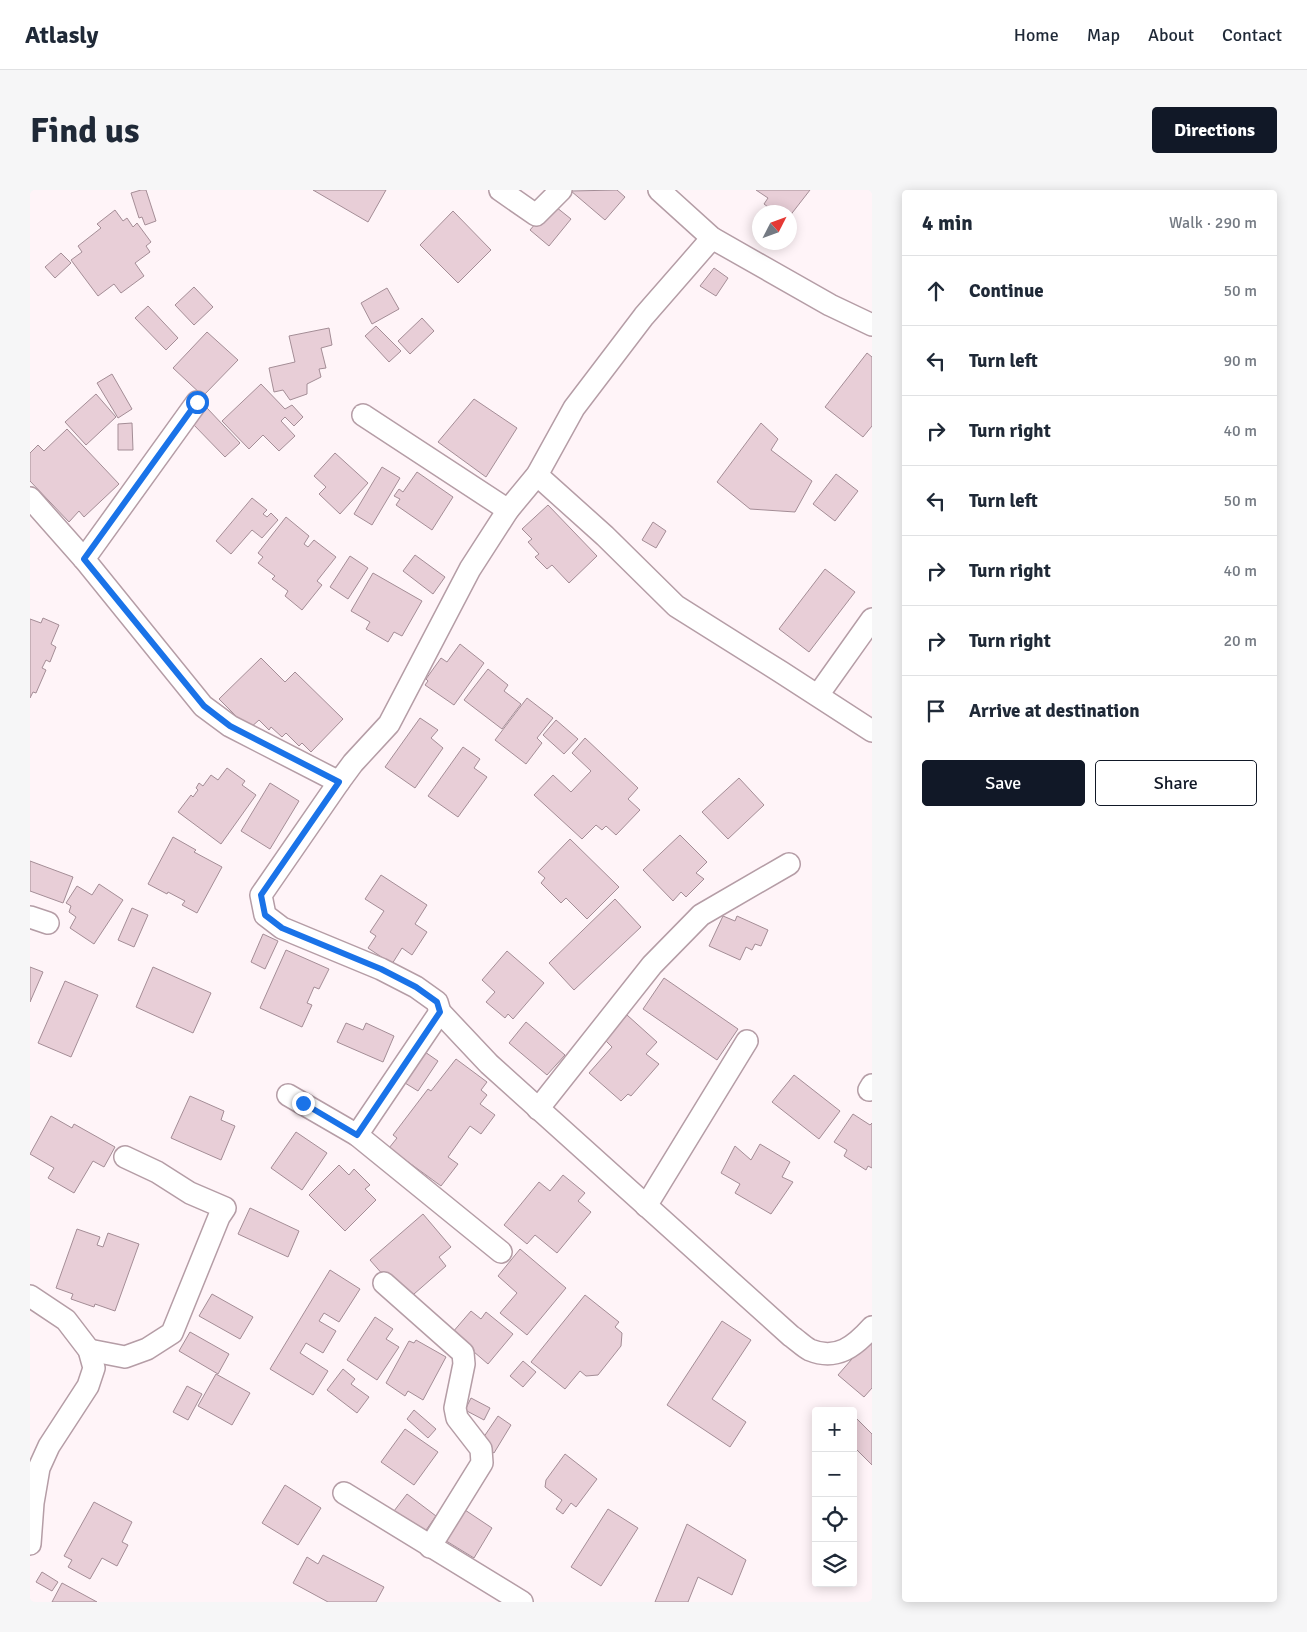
<!DOCTYPE html>
<html lang="en">
<head>
<meta charset="utf-8">
<style>
  :root { --surface:#fff; --page:#f6f6f7; --text:#1f2937; --muted:#747a83; --line:#e0e1e3; --accent:#111827 }
  body { margin:0; font-family:Signika,sans-serif; background:var(--page); color:var(--text) }
  .controls { position:absolute; right:15px; bottom:15px; display:grid; overflow:hidden; border-radius:5px; box-shadow:0 2px 12px #0003 }
  .controls button { width:45px; height:45px; display:grid; place-items:center; padding:0; border:0; border-bottom:1px solid var(--line); background:var(--surface); color:var(--text); font:25px sans-serif }
  .compass { position:absolute; left:722px; top:15px; width:45px; height:45px; border-radius:50%; background:var(--surface); box-shadow:0 2px 12px #0003; rotate:48deg }
  .stop { position:absolute; width:15px; height:15px; margin:-11px; border:4px solid #1a73e8; border-radius:50%; background:#fff }
  .stop.end { background:#1a73e8; border-color:#fff; box-shadow:0 1px 5px #0008 }
  .list { margin:0; padding:0; list-style:none }
  h2 { display:flex; justify-content:space-between; align-items:center; height:65px; margin:0; padding:0 20px; font-size:21px }
  h2 small { font-size:16px; font-weight:400; color:var(--muted) }
  .list li { display:grid; grid-template-columns:32px 1fr auto; gap:15px; align-items:center; box-sizing:border-box; height:70px; padding:0 20px; border-top:1px solid var(--line) }
  .list b { display:block; font-size:19px; white-space:nowrap }
  .list em { font-size:16px; font-style:normal; color:var(--muted) }
  .actions { display:flex; gap:10px; padding:15px 20px }
  .actions a { flex:1; padding:11px 0; border:1px solid var(--accent); border-radius:5px; text-align:center; font-size:18px; color:var(--accent) }
  .actions .main { background:var(--accent); color:#fff }
  .icon { flex:none; width:28px; height:28px; fill:none; stroke:currentColor; stroke-width:2; stroke-linecap:round; stroke-linejoin:round }
  .map { position:relative; flex:none; width:842px; height:1412px; overflow:hidden; border-radius:5px }
  header { display:flex; align-items:center; gap:30px; box-sizing:border-box; height:70px; padding:0 25px; background:var(--surface); border-bottom:1px solid var(--line) }
  header strong { font-size:24px }
  nav { display:flex; gap:28px; margin-inline-start:auto; font-size:18px }
  .intro { display:flex; align-items:center; justify-content:space-between; box-sizing:border-box; height:120px; padding:0 30px }
  h1 { margin:0; font-size:35px }
  .button { padding:12px 22px; border-radius:5px; background:var(--accent); color:#fff; font-size:18px; font-weight:700 }
  main { display:flex; gap:30px; padding:0 30px }
  aside { flex:1; background:var(--surface); border-radius:5px; box-shadow:0 2px 12px #0003 }
  .map>svg:first-child { display:block }
  .building { fill:#e8ced7; stroke:#a48d96 }
  .lines { fill:none; stroke-linecap:round; stroke-linejoin:round }
  .minor-casing { stroke:#b59da6; stroke-width:24 }
  .minor { stroke:#fff; stroke-width:21 }
  .route { stroke:#1a73e8; stroke-width:6 }
</style>
</head>
<body>
<header>
<strong>Atlasly</strong>
<nav><a>Home</a><a>Map</a><a>About</a><a>Contact</a></nav>
</header>
<div class="intro"><h1>Find us</h1><a class="button">Directions</a></div>
<main>
<div class="map">
<svg width="842" height="1412" viewBox="0 0 842 1412">
  <rect width="100%" height="100%" fill="#fff4f8"/>
  <!-- building -->
  <g class="building">
    <polygon points="111,0 116,0 126,31 115,35 112,27 109,28 101,3"/>
    <polygon points="283,0 356,0 338,32"/>
    <polygon points="587,0 595,7 575,30 541,1"/>
    <polygon points="726,0 780,0 759,27 759,22 745,22 734,14 738,8"/>
    <polygon points="526,17 541,29 519,56 500,40 512,26"/>
    <polygon points="85,20 93,31 97,28 103,37 107,33 121,52 116,56 120,62 105,73 114,86 91,103 84,94 68,106 41,70 52,62 48,56 71,38 67,34"/>
    <polygon points="423,21 461,60 428,93 390,55"/>
    <polygon points="31,63 41,73 25,88 15,77"/>
    <polygon points="684,78 698,88 686,106 670,96"/>
    <polygon points="164,97 183,117 164,135 145,115"/>
    <polygon points="357,98 369,119 342,134 331,113"/>
    <polygon points="118,116 148,148 136,160 105,128"/>
    <polygon points="392,128 404,141 380,164 368,151"/>
    <polygon points="346,136 371,161 359,172 335,146"/>
    <polygon points="299,138 302,155 291,158 296,178 289,179 291,187 277,194 277,204 260,210 253,200 244,202 239,178 265,172 259,146"/>
    <polygon points="177,142 208,170 173,206 143,178"/>
    <polygon points="837,163 842,167 842,236 833,247 795,217"/>
    <polygon points="82,184 102,219 88,228 67,193"/>
    <polygon points="231,194 255,219 262,215 273,227 264,236 255,227 251,231 265,246 249,261 233,245 219,259 192,231"/>
    <polygon points="66,204 86,227 56,255 35,232"/>
    <polygon points="444,209 487,238 456,287 408,252"/>
    <polygon points="177,218 210,253 195,267 162,233"/>
    <polygon points="102,233 103,260 88,260 88,234"/>
    <polygon points="731,233 748,249 741,260 782,291 765,322 720,319 687,292"/>
    <polygon points="37,239 89,294 54,327 49,321 39,332 0,291 0,263 8,255 14,261"/>
    <polygon points="305,263 338,293 310,324 289,304 296,297 284,286"/>
    <polygon points="352,277 370,288 342,335 324,324"/>
    <polygon points="387,282 423,307 402,340 366,315 370,309 364,306 369,299 373,302"/>
    <polygon points="806,284 828,301 805,331 783,314"/>
    <polygon points="222,308 237,320 233,324 237,327 241,323 248,330 232,348 222,340 201,364 186,351"/>
    <polygon points="518,315 567,366 539,393 522,375 517,379 505,367 509,364 498,352 502,349 492,339"/>
    <polygon points="256,327 279,346 274,354 278,357 284,350 306,367 287,391 292,395 272,420 255,406 258,401 242,389 245,386 228,373 233,367 228,363"/>
    <polygon points="623,332 636,341 626,358 612,350"/>
    <polygon points="385,365 415,387 403,404 373,381"/>
    <polygon points="320,366 338,378 318,409 300,397"/>
    <polygon points="795,379 825,402 779,462 749,439"/>
    <polygon points="343,383 392,411 372,446 364,442 358,452 336,439 340,432 321,421"/>
    <polygon points="13,428 29,435 21,454 26,457 20,472 16,470 12,478 16,480 6,503 3,502 0,508 0,429 11,433"/>
    <polygon points="430,454 454,473 424,515 395,495 398,491 396,489 411,468 417,472"/>
    <polygon points="231,468 255,492 265,482 313,529 281,562 272,553 269,556 256,543 252,547 241,537 239,540 229,530 219,539 189,509"/>
    <polygon points="458,479 478,495 474,501 491,514 472,539 434,510"/>
    <polygon points="497,508 523,528 507,548 512,553 496,574 465,550"/>
    <polygon points="390,528 408,540 401,548 413,558 385,598 355,577"/>
    <polygon points="526,530 548,549 534,564 513,545"/>
    <polygon points="555,548 608,598 598,609 610,620 586,645 576,636 572,640 566,635 552,649 504,605 523,585 541,602 561,581 542,563"/>
    <polygon points="433,557 450,569 444,578 457,587 428,627 398,606"/>
    <polygon points="197,578 215,591 212,595 226,605 191,654 148,622 161,605 163,607 168,600 166,598 169,593 173,596 181,585 188,590"/>
    <polygon points="709,588 734,615 698,649 672,622"/>
    <polygon points="240,593 269,611 240,659 211,641"/>
    <polygon points="650,645 677,672 666,683 674,689 656,707 651,702 643,711 613,680"/>
    <polygon points="143,647 166,660 164,662 192,677 167,723 152,715 155,711 138,702 137,704 118,694"/>
    <polygon points="540,649 589,697 557,729 536,708 531,713 511,693 515,688 508,682"/>
    <polygon points="0,671 43,687 33,713 0,701"/>
    <polygon points="351,685 397,715 385,734 397,742 382,765 372,758 362,774 338,758 346,746 340,742 354,721 335,709"/>
    <polygon points="69,694 93,710 64,754 40,738 46,727 39,722 41,716 36,713 47,696 62,705"/>
    <polygon points="585,709 611,737 544,800 519,773"/>
    <polygon points="102,718 118,725 104,757 88,750"/>
    <polygon points="693,726 705,731 707,726 738,740 731,756 725,754 722,760 716,757 710,770 679,756"/>
    <polygon points="233,744 248,751 235,779 221,772"/>
    <polygon points="256,760 299,779 289,799 284,797 277,813 282,815 272,837 230,818"/>
    <polygon points="477,761 514,793 483,829 478,824 475,828 456,812 465,802 452,790"/>
    <polygon points="0,777 13,782 0,812"/>
    <polygon points="123,777 181,803 163,843 106,817"/>
    <polygon points="634,788 708,839 687,870 613,819"/>
    <polygon points="35,791 68,805 41,867 8,853"/>
    <polygon points="597,825 627,852 616,864 629,874 601,906 598,904 591,911 559,883 582,857 575,850"/>
    <polygon points="496,832 535,865 517,885 479,853"/>
    <polygon points="316,833 333,840 336,833 364,846 353,872 307,852"/>
    <polygon points="395,862 408,871 388,901 375,893"/>
    <polygon points="426,869 457,892 451,900 457,905 450,914 465,925 451,944 440,936 418,967 428,974 411,996 359,958 367,948 363,945 398,899 401,901"/>
    <polygon points="764,885 810,921 789,949 742,912"/>
    <polygon points="160,906 194,921 191,930 205,936 191,970 141,948"/>
    <polygon points="823,924 840,935 842,933 842,978 838,976 836,980 814,966 817,960 804,952"/>
    <polygon points="21,926 42,938 44,934 85,957 74,977 63,971 44,1003 18,988 24,978 0,964"/>
    <polygon points="266,942 297,963 272,1000 241,978"/>
    <polygon points="730,954 760,972 752,987 763,992 741,1024 705,1003 710,994 691,983 705,956 721,970"/>
    <polygon points="309,975 319,985 324,979 340,995 335,999 346,1010 315,1041 279,1005"/>
    <polygon points="533,985 555,1003 548,1011 561,1022 527,1063 505,1045 497,1054 474,1035 509,992 520,1001"/>
    <polygon points="220,1018 269,1041 258,1067 208,1044"/>
    <polygon points="393,1024 421,1057 409,1067 416,1076 376,1111 340,1070"/>
    <polygon points="47,1039 70,1047 67,1055 73,1057 78,1043 109,1054 85,1121 65,1114 64,1117 41,1109 43,1104 26,1098"/>
    <polygon points="490,1059 536,1098 497,1145 470,1123 487,1103 468,1086"/>
    <polygon points="300,1080 330,1099 309,1132 294,1123 289,1131 306,1141 293,1163 276,1153 270,1163 298,1181 283,1205 240,1179"/>
    <polygon points="182,1104 223,1127 210,1149 169,1126"/>
    <polygon points="555,1105 589,1132 585,1137 592,1143 591,1156 568,1185 556,1186 550,1181 535,1199 501,1172"/>
    <polygon points="441,1121 451,1129 456,1122 483,1144 458,1174 422,1143"/>
    <polygon points="345,1127 363,1139 356,1149 369,1157 347,1190 317,1170"/>
    <polygon points="692,1131 721,1150 682,1209 716,1232 700,1257 637,1215"/>
    <polygon points="160,1142 199,1164 188,1184 149,1161"/>
    <polygon points="842,1146 842,1198 834,1207 808,1185"/>
    <polygon points="386,1150 416,1167 393,1210 378,1201 375,1206 356,1193 379,1151 384,1153"/>
    <polygon points="493,1171 506,1182 493,1197 480,1186"/>
    <polygon points="313,1179 325,1189 321,1194 339,1207 327,1223 297,1200"/>
    <polygon points="186,1184 220,1203 202,1235 168,1216"/>
    <polygon points="157,1196 172,1204 158,1230 143,1222"/>
    <polygon points="441,1208 460,1218 454,1230 435,1220"/>
    <polygon points="384,1220 406,1239 398,1248 377,1229"/>
    <polygon points="468,1226 481,1235 464,1263 449,1254"/>
    <polygon points="825,1227 842,1244 842,1275 823,1256 823,1228"/>
    <polygon points="375,1239 408,1262 384,1295 351,1272"/>
    <polygon points="535,1264 567,1289 546,1317 541,1313 533,1324 526,1319 532,1310 515,1297 516,1290"/>
    <polygon points="255,1295 291,1318 268,1355 232,1333"/>
    <polygon points="377,1304 406,1326 394,1343 364,1321"/>
    <polygon points="64,1312 102,1332 92,1352 98,1355 87,1376 72,1368 60,1389 38,1377 42,1370 34,1366"/>
    <polygon points="432,1318 462,1338 444,1368 413,1349"/>
    <polygon points="578,1319 608,1338 571,1396 541,1377"/>
    <polygon points="657,1334 716,1370 702,1405 668,1387 658,1412 625,1412"/>
    <polygon points="293,1365 354,1397 346,1412 298,1412 263,1393 277,1367 288,1374"/>
    <polygon points="12,1382 28,1392 22,1401 6,1392"/>
    <polygon points="32,1393 67,1412 22,1412"/>
  </g>
  <g class="lines">
    <!-- minor casing -->
    <g class="minor-casing">
      <g id="minor">
        <polyline points="470,0 506,25 531,0"/>
        <polyline points="629,0 682,48 800,115 842,135"/>
        <polyline points="333,225 478,320"/>
        <polyline points="507,285 575,346 646,416 751,482 842,541"/>
        <polyline points="0,308 54,369 173,516 200,536 309,592 323,573 359,534 440,379 478,320 507,285 544,218 614,126 682,48"/>
        <polyline points="54,369 167,212"/>
        <polyline points="788,505 842,429"/>
        <path d="M309,592l-78,113 4,20 17,13 99,41 35,18 21,15 3,10 49,52 302,272c6,4 13,11 19,14 27,11 45,-4 62,-23"/>
        <polyline points="0,727 18,733"/>
        <polyline points="839,900 842,895"/>
        <polyline points="258,905 327,945 471,1062"/>
        <polyline points="508,919 622,775 671,725 759,674"/>
        <polyline points="327,945 410,822"/>
        <polyline points="616,1016 717,851"/>
        <polyline points="354,1093 433,1163 434,1174 425,1218 427,1228 451,1259 452,1273 400,1357"/>
        <polyline points="0,1106 36,1130 59,1160 64,1178 58,1196 19,1256 9,1278 3,1313 0,1354"/>
        <polyline points="59,1160 95,1167 117,1159 142,1143 189,1027 195,1018 160,1003 127,982 95,967"/>
        <polyline points="314,1303 492,1412"/>
      </g>
    </g>
    <!-- minor -->
    <use href="#minor" class="minor"/>
  </g>
  <g class="lines">
    <!-- route -->
    <polyline class="route" points="167,212 54,369 174,516 200,536 309,592 231,705 235,725 252,738 351,779 386,797 407,812 410,822 327,945 273,913"/>
  </g>
</svg>
<div class="controls">
<button>+</button>
<button>−</button>
<button><svg class="icon" aria-label="locate" viewBox="0 0 24 24"><circle cx="12" cy="12" r="6"/><path d="M12 2v4M12 18v4M2 12h4M18 12h4"/></svg></button>
<button><svg class="icon" aria-label="layers" viewBox="0 0 24 24"><path d="M12 4l9 5-9 5-9-5zM3 14l9 5 9-5"/></svg></button>
</div>
<svg class="compass" viewBox="-18 -18 36 36"><path d="M0-13l5 13h-10z" fill="#e53935"/><path d="M0 13l5-13h-10z" fill="#747a83"/></svg>
<div class="stop" style="left:167px;top:212px"></div>
<div class="stop end" style="left:273px;top:913px"></div>
</div>
<aside>
<h2>4 min<small>Walk · 290 m</small></h2>
<ul class="list">
<li><svg class="icon" aria-label="ahead" viewBox="0 0 24 24"><path d="M12 20V5M6 11l6-6 6 6"/></svg><div><b>Continue</b></div><em>50 m</em></li>
<li><svg class="icon" aria-label="left" viewBox="0 0 24 24"><path d="M17 20v-9H6M10 6l-5 5 5 5"/></svg><div><b>Turn left</b></div><em>90 m</em></li>
<li><svg class="icon" aria-label="right" viewBox="0 0 24 24"><path d="M7 20v-9h11M14 6l5 5-5 5"/></svg><div><b>Turn right</b></div><em>40 m</em></li>
<li><svg class="icon" aria-label="left" viewBox="0 0 24 24"><path d="M17 20v-9H6M10 6l-5 5 5 5"/></svg><div><b>Turn left</b></div><em>50 m</em></li>
<li><svg class="icon" aria-label="right" viewBox="0 0 24 24"><path d="M7 20v-9h11M14 6l5 5-5 5"/></svg><div><b>Turn right</b></div><em>40 m</em></li>
<li><svg class="icon" aria-label="right" viewBox="0 0 24 24"><path d="M7 20v-9h11M14 6l5 5-5 5"/></svg><div><b>Turn right</b></div><em>20 m</em></li>
<li><svg class="icon" aria-label="arrive" viewBox="0 0 24 24"><path d="M6 21V4h12l-3 4 3 4H6"/></svg><div><b>Arrive at destination</b></div></li>
</ul>
<div class="actions"><a class="main">Save</a><a>Share</a></div>
</aside>
</main>
</body>
</html>
